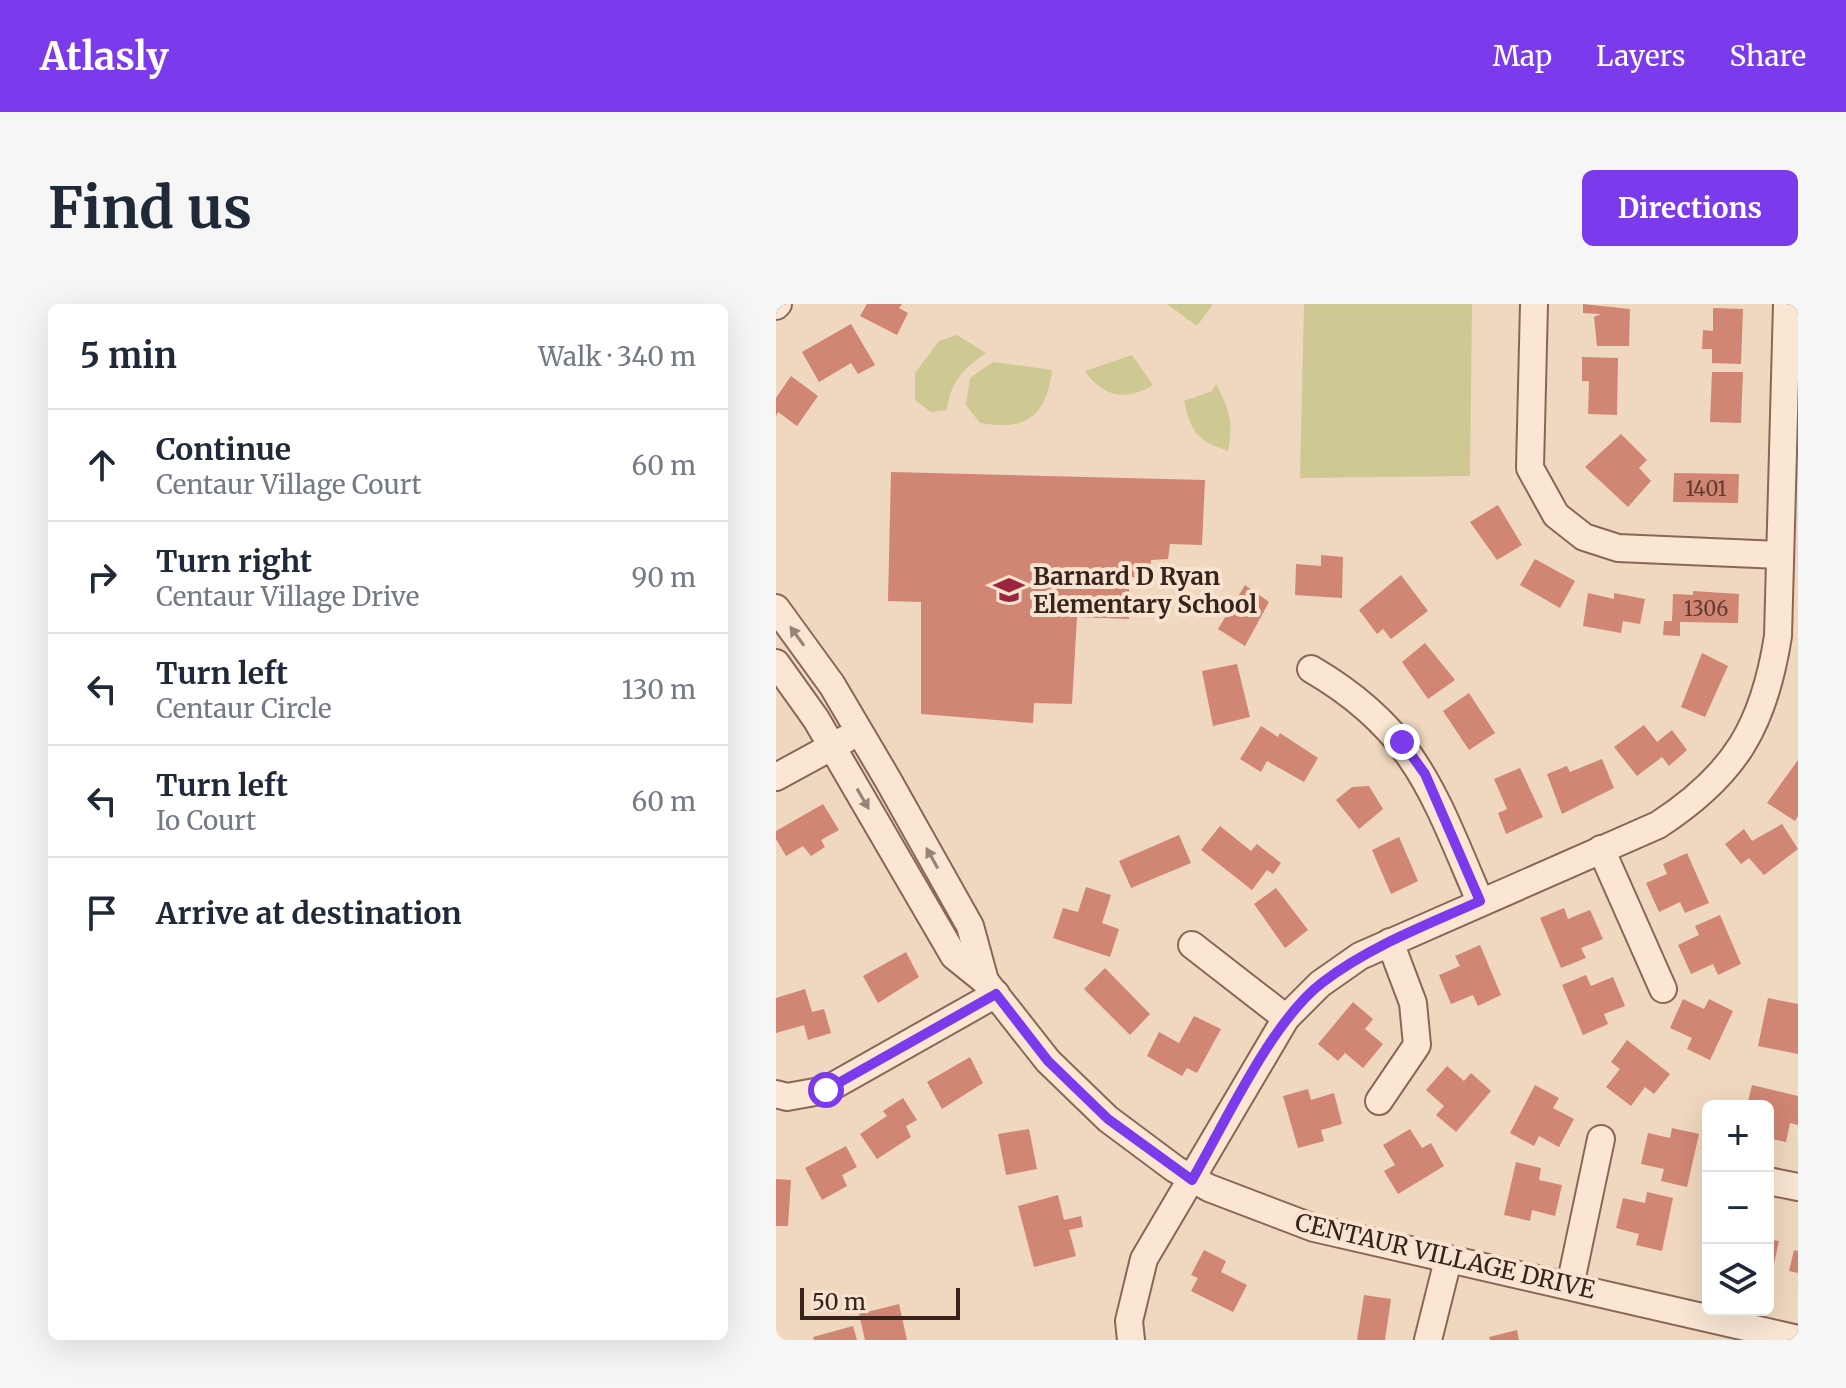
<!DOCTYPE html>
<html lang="en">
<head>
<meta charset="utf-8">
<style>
  :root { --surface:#fff; --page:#f6f6f7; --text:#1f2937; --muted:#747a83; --line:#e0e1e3; --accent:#7c3aed }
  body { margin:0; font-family:Merriweather,serif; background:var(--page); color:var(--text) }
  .controls { position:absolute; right:24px; bottom:24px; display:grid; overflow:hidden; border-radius:12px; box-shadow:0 8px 32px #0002 }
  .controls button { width:72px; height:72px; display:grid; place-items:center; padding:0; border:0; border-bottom:2px solid var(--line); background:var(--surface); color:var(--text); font:40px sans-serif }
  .scale { position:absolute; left:24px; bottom:20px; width:160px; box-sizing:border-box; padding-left:8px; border:4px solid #38231c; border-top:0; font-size:22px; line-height:28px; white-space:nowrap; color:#38231c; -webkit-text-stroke:6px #f7e3cf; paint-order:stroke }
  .stop { position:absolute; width:24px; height:24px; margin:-18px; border:6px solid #7c3aed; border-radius:50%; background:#fff }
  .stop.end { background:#7c3aed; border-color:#fff; box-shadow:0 2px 8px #0008 }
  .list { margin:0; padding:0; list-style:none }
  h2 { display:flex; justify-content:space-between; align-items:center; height:104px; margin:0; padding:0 32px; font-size:34px }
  h2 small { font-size:26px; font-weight:400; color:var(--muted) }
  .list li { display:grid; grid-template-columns:52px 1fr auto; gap:24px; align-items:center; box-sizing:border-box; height:112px; padding:0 32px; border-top:2px solid var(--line) }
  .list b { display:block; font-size:30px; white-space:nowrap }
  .list p { margin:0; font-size:26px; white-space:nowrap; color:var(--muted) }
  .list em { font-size:26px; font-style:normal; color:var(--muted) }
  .icon { flex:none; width:44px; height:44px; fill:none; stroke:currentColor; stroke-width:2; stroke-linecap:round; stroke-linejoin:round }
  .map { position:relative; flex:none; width:1022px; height:1036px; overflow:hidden; border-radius:12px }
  header { display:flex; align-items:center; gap:48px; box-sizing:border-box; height:112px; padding:0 40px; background:var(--accent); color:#fff }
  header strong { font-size:38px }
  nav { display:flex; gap:44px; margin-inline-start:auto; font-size:28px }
  .intro { display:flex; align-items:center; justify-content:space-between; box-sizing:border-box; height:192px; padding:0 48px }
  h1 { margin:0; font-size:56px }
  .button { padding:20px 36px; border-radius:12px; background:var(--accent); color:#fff; font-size:28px; font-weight:700 }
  main { display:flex; gap:48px; padding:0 48px }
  aside { flex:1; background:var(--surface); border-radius:12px; box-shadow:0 8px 32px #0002 }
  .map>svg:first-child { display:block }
  .green { fill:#cec893 }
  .building { fill:#d08673 }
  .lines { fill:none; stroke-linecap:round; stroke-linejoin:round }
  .minor-casing { stroke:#896757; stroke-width:30 }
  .minor { stroke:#fae6d3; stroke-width:26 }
  .oneway { fill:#998478 }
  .route { stroke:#7c3aed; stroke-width:10 }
  .labels { text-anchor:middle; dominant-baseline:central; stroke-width:8; stroke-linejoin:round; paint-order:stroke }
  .number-label { font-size:20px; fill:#5e3c32 }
  .poi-label { font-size:24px; font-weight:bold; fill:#38231c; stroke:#f7e3cf; text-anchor:start }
  .street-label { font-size:24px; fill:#38231c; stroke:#f7e3cf }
</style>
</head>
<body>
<header>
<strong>Atlasly</strong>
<nav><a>Map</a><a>Layers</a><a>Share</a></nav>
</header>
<div class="intro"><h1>Find us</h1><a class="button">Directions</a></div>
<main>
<aside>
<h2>5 min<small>Walk · 340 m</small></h2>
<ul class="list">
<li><svg class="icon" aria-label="ahead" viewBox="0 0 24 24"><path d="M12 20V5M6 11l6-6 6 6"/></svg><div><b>Continue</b><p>Centaur Village Court</p></div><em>60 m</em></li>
<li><svg class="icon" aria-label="right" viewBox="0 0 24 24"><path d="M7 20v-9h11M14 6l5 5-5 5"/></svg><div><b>Turn right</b><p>Centaur Village Drive</p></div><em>90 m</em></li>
<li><svg class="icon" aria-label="left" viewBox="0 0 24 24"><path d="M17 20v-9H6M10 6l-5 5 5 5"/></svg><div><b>Turn left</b><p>Centaur Circle</p></div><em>130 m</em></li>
<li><svg class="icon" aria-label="left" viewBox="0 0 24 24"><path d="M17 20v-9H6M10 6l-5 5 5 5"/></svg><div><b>Turn left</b><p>Io Court</p></div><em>60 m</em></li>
<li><svg class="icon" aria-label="arrive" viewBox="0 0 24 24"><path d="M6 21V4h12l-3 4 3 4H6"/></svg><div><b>Arrive at destination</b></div></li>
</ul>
</aside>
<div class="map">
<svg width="1022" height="1036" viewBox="0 0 1022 1036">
  <rect width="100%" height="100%" fill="#f0d7bf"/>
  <!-- green -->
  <g class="green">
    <polygon points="391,0 437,0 421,22"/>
    <polygon points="528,0 696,0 694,172 524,174"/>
    <path d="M181,31l29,18c-22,15 -36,29 -39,57l-16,2 -16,-12v-27l24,-32z"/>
    <path d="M356,51l21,30c-28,16 -49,13 -68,-14z"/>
    <path d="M217,58l59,8c-6,47 -26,61 -72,53l-14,-18 4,-27z"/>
    <path d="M440,80c13,24 18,40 12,67 -31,-11 -36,-17 -44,-50l28,-10z"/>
  </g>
  <!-- building -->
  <g class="building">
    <polygon points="91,0 126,0 123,4 132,9 121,31 84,12"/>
    <polygon points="807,0 854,5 853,42 821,42 818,13 825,10 807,9"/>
    <polygon points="937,4 967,5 965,60 936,59 936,45 926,45 927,26 937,27"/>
    <polygon points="75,20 99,61 82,70 75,59 43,78 26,48"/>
    <polygon points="806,53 842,54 841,111 812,110 813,77 806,77"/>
    <polygon points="936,68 967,68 965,119 934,118"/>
    <polygon points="15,72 42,92 21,122 2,108 0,112 0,94"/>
    <polygon points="845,130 871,156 863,164 875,177 852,203 809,163"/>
    <polygon points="115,168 429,176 426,241 394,240 392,255 375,256 374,274 353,273 353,315 301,313 296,400 258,399 257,419 145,410 145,298 112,297"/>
    <polygon points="898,169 963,170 962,199 897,198"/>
    <polygon points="722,201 746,241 721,256 694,218"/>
    <polygon points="545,251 567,253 566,294 519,291 520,260 545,262"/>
    <polygon points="759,255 799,277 784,304 744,281"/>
    <polygon points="625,271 652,307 615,335 607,325 601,330 583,306"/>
    <polygon points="469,281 493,298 469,342 442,325"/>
    <polygon points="917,287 963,290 962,319 904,318 904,332 887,331 888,317 896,317 897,290 917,291"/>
    <polygon points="812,289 838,295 838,289 869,295 864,320 847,317 845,329 807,322"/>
    <polygon points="649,339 679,376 652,395 626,358"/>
    <polygon points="926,349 952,362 929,413 905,403"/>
    <polygon points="461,360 474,413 437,422 426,367"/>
    <polygon points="693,389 719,429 693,446 667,407"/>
    <polygon points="868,421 881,438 896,426 911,446 893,462 886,453 861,472 838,443"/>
    <polygon points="485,422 502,433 504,429 542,454 528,478 491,457 485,468 464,455"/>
    <polygon points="826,455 838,484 786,510 771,470 791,462 794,468"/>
    <polygon points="1022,456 1022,512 1019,517 991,499"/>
    <polygon points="744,464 767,513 730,530 722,509 731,505 718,475"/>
    <polygon points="593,482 607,505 583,525 560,496 576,483"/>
    <polygon points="47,500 63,526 45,536 49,543 35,552 27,542 10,552 0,535 0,527"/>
    <polygon points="1006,520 1022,545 988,571 973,554 965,560 949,540 968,525 976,537"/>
    <polygon points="444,522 475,547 481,540 505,559 497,570 491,566 476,586 425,546"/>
    <polygon points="403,531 415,559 355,584 343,557"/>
    <polygon points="623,533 642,577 615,590 596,546"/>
    <polygon points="911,549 933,599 909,609 904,598 883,608 870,579 891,570 887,560"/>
    <polygon points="310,583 335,591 326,619 343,625 334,653 277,634 287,604 302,608"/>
    <polygon points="500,584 532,626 509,644 478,600"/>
    <polygon points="788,604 792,615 814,606 827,635 805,644 810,654 785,664 764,614"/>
    <polygon points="944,611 965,660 942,671 937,660 915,670 902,641 923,631 919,622"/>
    <polygon points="704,641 725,691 702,702 697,691 675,700 663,671 684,662 679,652"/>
    <polygon points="130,648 143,673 102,699 87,672"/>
    <polygon points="329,664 374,710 354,731 308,685"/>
    <polygon points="810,671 815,682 837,673 849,702 828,710 832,720 807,731 786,681"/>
    <polygon points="29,685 36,708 48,705 55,729 32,736 28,721 0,729 0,694"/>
    <polygon points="992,694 1022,700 1022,750 982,742"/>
    <polygon points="907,695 928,705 933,695 957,707 934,756 911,745 916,734 894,724"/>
    <polygon points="577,698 597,715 589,725 607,740 587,764 569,749 562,757 542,740"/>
    <polygon points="418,712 445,725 421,769 411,764 406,772 371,752 383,728 403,739"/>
    <polygon points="851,736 894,770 878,790 869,783 855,802 830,783 844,765 835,758"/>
    <polygon points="194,753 207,779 166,805 151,778"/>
    <polygon points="671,762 688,777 695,769 715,787 680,828 660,811 668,802 650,786"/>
    <polygon points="759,781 783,794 777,804 798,815 783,843 763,832 758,842 734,829"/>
    <polygon points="976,781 1022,792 1022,821 1014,819 1010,838 992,834 992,802 971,802"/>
    <polygon points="532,785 535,796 558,789 566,820 545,826 548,837 522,844 507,792"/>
    <polygon points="127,794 141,816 130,822 135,833 101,855 84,830 111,812 107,807"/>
    <polygon points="896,824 923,830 911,883 885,877 888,865 865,860 872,829 894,834"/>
    <polygon points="253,825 261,865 230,871 222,830"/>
    <polygon points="634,825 646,844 655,839 668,862 622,890 608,867 619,861 607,841"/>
    <polygon points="70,842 81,863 66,871 71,882 46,896 29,864"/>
    <polygon points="740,858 765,864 763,876 786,881 779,912 756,906 754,917 728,911"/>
    <polygon points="0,875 15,876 12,922 0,922"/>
    <polygon points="871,888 897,894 886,947 860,941 863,930 840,924 847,894 869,899"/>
    <polygon points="282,891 288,916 305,912 307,923 293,926 300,952 258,963 242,902"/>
    <polygon points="992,935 1003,937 997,964 992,963"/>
    <polygon points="428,946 450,957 445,968 471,981 457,1008 415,987 422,974 415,971"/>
    <polygon points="1018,946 1022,947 1022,969 1013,967"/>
    <polygon points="588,991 615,995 609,1036 581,1036"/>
    <polygon points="123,1000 131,1036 89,1036 83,1010"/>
    <polygon points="77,1022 81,1036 38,1036 37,1033"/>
    <polygon points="741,1026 743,1036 714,1036 713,1033"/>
  </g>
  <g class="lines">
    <!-- minor casing -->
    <g class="minor-casing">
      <g id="minor">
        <polyline points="758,0 754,164 780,211 808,233 842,244 1004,251"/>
        <polyline points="0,2 2,0"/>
        <polyline points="0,304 56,381 112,476 194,622 209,677"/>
        <polyline points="0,359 40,415 178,652 209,677 272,757 332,815 399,865 433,884 538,924 1022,1035"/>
        <path d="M535,365c105,61 123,126 169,232"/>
        <polyline points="0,473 70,435"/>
        <polyline points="825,545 887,685"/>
        <polyline points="416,641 510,714"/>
        <polyline points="0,790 11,793 50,786 220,690"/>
        <polyline points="603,797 641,741 637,699 614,638"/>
        <polyline points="992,877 1022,883"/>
        <polyline points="794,982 825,835"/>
        <path d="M355,1036l-2,-19 15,-62 142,-241 34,-34 40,-28 298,-131c77,-50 106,-99 120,-189l9,-332"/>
        <polyline points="652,1036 672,956"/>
      </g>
    </g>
    <!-- minor -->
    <use href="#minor" class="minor"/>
  </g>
  <!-- one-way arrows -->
  <defs><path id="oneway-solid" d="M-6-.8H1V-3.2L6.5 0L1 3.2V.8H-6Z" transform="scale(2)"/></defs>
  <g class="oneway">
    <use href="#oneway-solid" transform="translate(21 332) rotate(-126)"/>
    <use href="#oneway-solid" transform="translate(87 495) rotate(60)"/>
    <use href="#oneway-solid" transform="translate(156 554) rotate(-119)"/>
  </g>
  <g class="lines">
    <!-- route -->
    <path class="route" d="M50,786l170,-96 52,67 60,58 84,61c33,-57 80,-160 131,-198 47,-36 104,-57 157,-81l-55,-127 -23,-32"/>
  </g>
  <!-- icons -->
  <defs>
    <g id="school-bare" transform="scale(2.4)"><path d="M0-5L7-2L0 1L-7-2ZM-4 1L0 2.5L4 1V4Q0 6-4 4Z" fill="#9b243e" stroke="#f7e3cf" stroke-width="2.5" paint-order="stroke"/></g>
  </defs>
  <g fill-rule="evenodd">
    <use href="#school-bare" x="233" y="286"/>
  </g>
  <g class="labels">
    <!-- number labels -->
    <g class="number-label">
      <text x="930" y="184">1401</text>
      <text x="930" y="304">1306</text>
    </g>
    <!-- poi labels -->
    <g class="poi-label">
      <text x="257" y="272">Barnard D Ryan<tspan x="257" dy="28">Elementary School</tspan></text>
    </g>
    <!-- street labels -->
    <g class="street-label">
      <text transform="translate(669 952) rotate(13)">CENTAUR VILLAGE DRIVE</text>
    </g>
  </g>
</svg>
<div class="controls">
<button>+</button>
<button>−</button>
<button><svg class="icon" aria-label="layers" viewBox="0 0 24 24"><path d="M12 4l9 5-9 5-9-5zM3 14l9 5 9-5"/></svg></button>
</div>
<div class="scale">50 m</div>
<div class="stop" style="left:50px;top:786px"></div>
<div class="stop end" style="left:626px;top:438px"></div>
</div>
</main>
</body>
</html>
